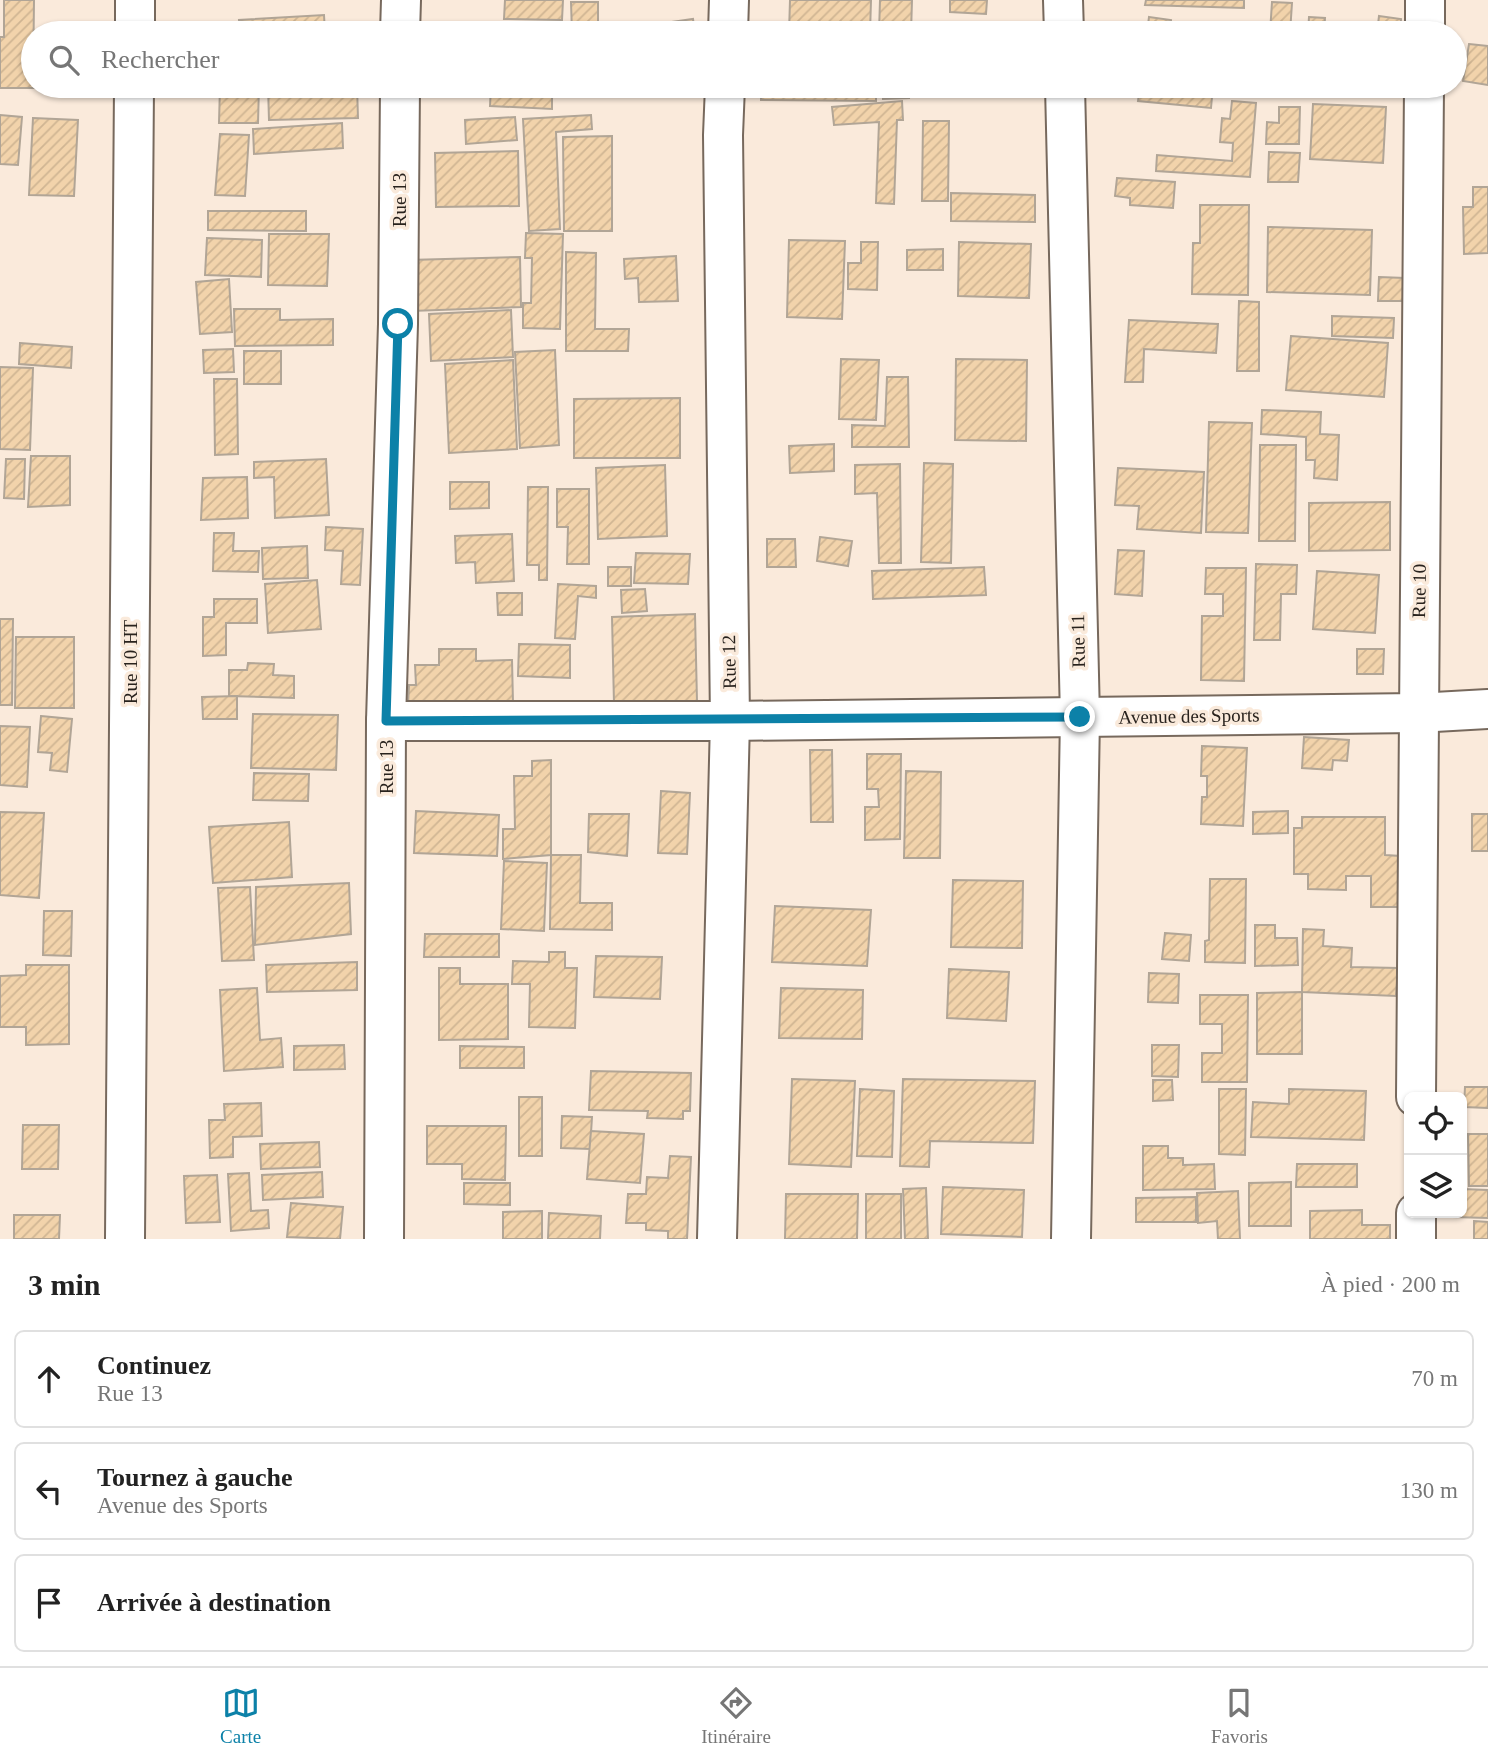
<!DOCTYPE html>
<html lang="fr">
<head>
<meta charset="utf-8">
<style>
  :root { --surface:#fff; --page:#f2f2f2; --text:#222; --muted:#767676; --line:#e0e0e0; --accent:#0c81a8 }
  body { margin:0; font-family:"Times New Roman",serif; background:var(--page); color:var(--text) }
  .controls { position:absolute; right:21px; bottom:21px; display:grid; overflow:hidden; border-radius:10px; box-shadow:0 2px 5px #0004 }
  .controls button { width:63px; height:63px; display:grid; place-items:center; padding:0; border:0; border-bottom:2px solid var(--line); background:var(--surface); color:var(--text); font:35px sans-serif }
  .stop { position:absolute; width:21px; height:21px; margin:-16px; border:5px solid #0c81a8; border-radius:50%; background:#fff }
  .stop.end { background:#0c81a8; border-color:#fff; box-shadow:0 2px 7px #0008 }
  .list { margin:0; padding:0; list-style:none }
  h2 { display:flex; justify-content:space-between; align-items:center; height:91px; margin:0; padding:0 28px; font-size:30px }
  h2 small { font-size:23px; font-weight:400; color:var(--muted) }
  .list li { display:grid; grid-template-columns:46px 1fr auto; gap:21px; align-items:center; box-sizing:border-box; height:98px; margin:0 14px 14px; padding:0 14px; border:2px solid var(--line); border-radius:10px }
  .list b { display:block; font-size:26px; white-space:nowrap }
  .list p { margin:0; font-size:23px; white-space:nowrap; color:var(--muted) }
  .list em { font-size:23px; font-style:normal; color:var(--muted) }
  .icon { flex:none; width:38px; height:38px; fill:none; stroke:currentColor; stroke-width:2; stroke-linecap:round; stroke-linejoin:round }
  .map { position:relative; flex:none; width:1488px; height:1239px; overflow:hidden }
  .search { position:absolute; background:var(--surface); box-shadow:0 2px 5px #0004; left:21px; right:21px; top:21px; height:77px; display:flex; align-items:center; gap:18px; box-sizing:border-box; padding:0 24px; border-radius:38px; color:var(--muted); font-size:26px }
  .sheet { height:427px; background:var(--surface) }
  nav { display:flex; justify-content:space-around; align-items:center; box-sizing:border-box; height:98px; border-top:2px solid var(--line); background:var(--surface); font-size:19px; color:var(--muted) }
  nav a { display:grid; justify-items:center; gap:4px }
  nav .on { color:var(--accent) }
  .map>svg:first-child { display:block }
  .building { fill:url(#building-hatch); stroke:#b1a596; stroke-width:2 }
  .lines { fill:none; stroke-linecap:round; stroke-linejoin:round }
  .street-casing { stroke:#77695d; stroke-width:42 }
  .street { stroke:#fff; stroke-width:38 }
  .route { stroke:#0c81a8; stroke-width:9 }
  .labels { text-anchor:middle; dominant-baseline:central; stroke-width:7; stroke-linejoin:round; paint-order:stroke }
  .street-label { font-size:19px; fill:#28221d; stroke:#faeadb }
</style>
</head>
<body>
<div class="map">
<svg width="1488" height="1239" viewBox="0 0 1488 1239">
  <defs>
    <pattern id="building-hatch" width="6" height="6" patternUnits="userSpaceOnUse" patternTransform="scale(1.75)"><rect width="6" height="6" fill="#f2d3ab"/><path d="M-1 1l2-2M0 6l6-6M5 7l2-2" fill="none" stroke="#d0b593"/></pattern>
  </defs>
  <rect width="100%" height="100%" fill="#faeadb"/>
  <!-- building -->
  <g class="building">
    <polygon points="4,0 34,0 33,86 37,88 0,88 0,37 4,37"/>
    <polygon points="505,0 563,0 562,20 504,19"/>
    <polygon points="790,0 871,0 870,33 789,33"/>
    <polygon points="880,0 912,0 911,33 879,33"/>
    <polygon points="950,0 987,0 986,14 950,12"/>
    <polygon points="1146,0 1244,0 1244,8 1145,5"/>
    <polygon points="571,2 598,2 598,33 572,33"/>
    <polygon points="1272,2 1292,3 1290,33 1270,33"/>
    <polygon points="324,15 325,33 240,33 239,20"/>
    <polygon points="1379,16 1401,19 1400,33 1377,33"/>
    <polygon points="1149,17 1171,20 1170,33 1147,33"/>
    <polygon points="1309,17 1325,18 1324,33 1308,33"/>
    <polygon points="693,19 695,33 604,33 604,31 657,30 657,24"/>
    <polygon points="493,25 554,27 554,33 493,33"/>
    <rect x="918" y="26" width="32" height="7"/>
    <polygon points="1469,44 1488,46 1488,85 1463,81"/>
    <polygon points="220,86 259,86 258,123 219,123"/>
    <polygon points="268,86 357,86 358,118 269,120"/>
    <polygon points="491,86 552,86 552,109 490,106"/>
    <polygon points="761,86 876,86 876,101 761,100"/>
    <polygon points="883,86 908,86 909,98 883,99"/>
    <polygon points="1140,86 1213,86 1211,108 1138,101"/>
    <polygon points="1333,86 1394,86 1393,97 1332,91"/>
    <polygon points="902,101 903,120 897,120 894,204 876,203 879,122 834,125 832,107"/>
    <polygon points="1232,101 1256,103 1250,177 1156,171 1157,155 1232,161 1233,143 1220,142 1222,118 1230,119"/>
    <polygon points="1313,104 1386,107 1383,163 1310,159"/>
    <polygon points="1279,107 1300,107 1299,144 1266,144 1267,122 1279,123"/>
    <polygon points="0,115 22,117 18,165 0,164"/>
    <polygon points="591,115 592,129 556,132 560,229 529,231 523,119"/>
    <polygon points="515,117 517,140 466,144 465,120"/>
    <polygon points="33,118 78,120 74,196 29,195"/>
    <polygon points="923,121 949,121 948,201 922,201"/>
    <polygon points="342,123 343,148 254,154 253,129"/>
    <polygon points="220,134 249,135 245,196 215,195"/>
    <polygon points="612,136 612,231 564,231 563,137"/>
    <polygon points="518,151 519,206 436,207 435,153"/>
    <polygon points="1269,152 1300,153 1298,182 1268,182"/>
    <polygon points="1117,178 1175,182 1173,208 1130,205 1130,198 1115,196"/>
    <polygon points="1473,187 1488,187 1488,253 1464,254 1463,207 1473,207"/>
    <polygon points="951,193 1035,195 1035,222 951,221"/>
    <polygon points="1200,205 1249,205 1248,295 1192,294 1193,243 1200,243"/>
    <polygon points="208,211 306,211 306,231 208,230"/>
    <polygon points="1268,227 1372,230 1370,295 1267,292"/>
    <polygon points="526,233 563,234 560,329 523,328 523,303 531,303 532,258 525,258"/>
    <polygon points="269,234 329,234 327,286 268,285"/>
    <polygon points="207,238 262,240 261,277 205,275"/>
    <polygon points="789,240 845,241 842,319 787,317"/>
    <polygon points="861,242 878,242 877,290 848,289 848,263 861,263"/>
    <polygon points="959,242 1031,244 1029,298 958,296"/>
    <polygon points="943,249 943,270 907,270 907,250"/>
    <polygon points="566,252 596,253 595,329 629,329 628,351 566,351"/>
    <polygon points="676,256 678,301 639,302 638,278 625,279 624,259"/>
    <polygon points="520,257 521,307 411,311 409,260"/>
    <polygon points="1379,277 1405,278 1404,301 1378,301"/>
    <polygon points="229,279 232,332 200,334 196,282"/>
    <polygon points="1239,301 1259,302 1259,371 1237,371"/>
    <polygon points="234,309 280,309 280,320 333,319 333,345 235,346"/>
    <polygon points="511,310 513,357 431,361 429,314"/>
    <polygon points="1332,316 1394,318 1393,338 1332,336"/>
    <polygon points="1129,320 1218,324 1216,353 1144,349 1143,382 1125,382"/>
    <polygon points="1291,336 1388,343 1384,397 1286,390"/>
    <polygon points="20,343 72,347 71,368 19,364"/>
    <polygon points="233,349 234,372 204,373 203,350"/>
    <polygon points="555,350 559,445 520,448 515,352"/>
    <rect x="244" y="351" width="37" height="33"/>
    <polygon points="841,359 879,360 876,420 839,419"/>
    <polygon points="956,359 1027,360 1026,441 955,440"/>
    <polygon points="513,360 517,449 449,453 445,364"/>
    <polygon points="0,367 33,368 30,450 0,449"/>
    <polygon points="887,377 908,377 909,447 852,447 852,425 885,426"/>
    <polygon points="214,379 237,379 238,454 215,455"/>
    <polygon points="680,398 680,458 574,458 574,399"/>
    <polygon points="1262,410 1321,412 1320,434 1339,435 1337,480 1314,478 1315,460 1306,460 1306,437 1261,434"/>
    <polygon points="1209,422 1252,423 1248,533 1206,532"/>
    <polygon points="834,444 834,471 790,473 789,446"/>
    <polygon points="1260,445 1296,445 1295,541 1259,541"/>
    <polygon points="31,456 70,456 70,505 28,507"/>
    <polygon points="6,459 25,459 24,499 4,498"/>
    <polygon points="326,459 329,515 275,518 274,477 254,478 254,462"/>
    <polygon points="924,463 953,464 951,563 921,562"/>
    <polygon points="900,464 901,563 879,563 877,493 855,494 855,465"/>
    <polygon points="665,465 667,536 598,539 596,468"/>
    <polygon points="1118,468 1204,472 1201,533 1137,529 1139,506 1115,505"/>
    <polygon points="247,477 248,518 201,520 203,478"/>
    <polygon points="450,482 489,482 489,508 450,509"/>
    <polygon points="528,487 548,487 547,580 539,580 539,565 527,565"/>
    <polygon points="557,489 589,489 589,564 567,564 568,527 557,527"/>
    <polygon points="1390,502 1390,550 1309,551 1309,503"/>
    <polygon points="326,527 363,529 360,585 341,584 343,551 325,550"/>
    <polygon points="214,533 234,533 233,551 259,551 258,572 213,571"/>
    <polygon points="512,534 514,581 476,583 475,562 456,563 455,536"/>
    <polygon points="820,537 852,541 848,566 817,561"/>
    <polygon points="767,539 795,539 796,567 767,567"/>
    <polygon points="307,546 308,578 263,579 262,548"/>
    <polygon points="1118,550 1144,551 1142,596 1115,594"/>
    <polygon points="636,553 690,554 688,584 634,583"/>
    <polygon points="1256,564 1297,565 1296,594 1281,594 1280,640 1254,640"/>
    <rect x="608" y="567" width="23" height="19"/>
    <polygon points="984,567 986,595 873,599 872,571"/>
    <polygon points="1206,568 1246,568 1244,681 1201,680 1202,616 1223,616 1223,594 1205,594"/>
    <polygon points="1317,571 1379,575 1375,633 1313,629"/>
    <polygon points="317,580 321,629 268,633 265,584"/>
    <polygon points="558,584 596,586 596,598 578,596 575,639 555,638"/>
    <polygon points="645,589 647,611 622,613 621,590"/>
    <polygon points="497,593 522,593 522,615 498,615"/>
    <polygon points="214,599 257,599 257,623 226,623 226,655 203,656 203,617 214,617"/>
    <polygon points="695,614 697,701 614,704 612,617"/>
    <polygon points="0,619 13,619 12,705 0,705"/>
    <polygon points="16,637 74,637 74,708 15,708"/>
    <polygon points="519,644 570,645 570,678 518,676"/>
    <polygon points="439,649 476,649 476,661 512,660 513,703 408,705 409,685 416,685 415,665 439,665"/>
    <polygon points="1357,649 1384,649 1383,674 1357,674"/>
    <polygon points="248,663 274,664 273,675 294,676 294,698 229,696 229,670 247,670"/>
    <polygon points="237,696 237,719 203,719 202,697"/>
    <polygon points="253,714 338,715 336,770 251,768"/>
    <polygon points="41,716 72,719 67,772 50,770 52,753 38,752"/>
    <polygon points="0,726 30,727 27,787 0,785"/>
    <polygon points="1304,737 1349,740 1347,761 1333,760 1332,770 1302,768"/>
    <polygon points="1202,746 1247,748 1243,826 1201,824 1202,797 1207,797 1207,776 1201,776"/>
    <polygon points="810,750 832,750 833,822 811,822"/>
    <polygon points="867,754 901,754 900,839 865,840 865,807 879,807 878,789 867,789"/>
    <polygon points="551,760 551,855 503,859 503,829 515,829 514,776 532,776 532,761"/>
    <polygon points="906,771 941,772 940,858 904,858"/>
    <polygon points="254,773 309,774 308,801 253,800"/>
    <polygon points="661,791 690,793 687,854 658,853"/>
    <polygon points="416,811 499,815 497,856 414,853"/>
    <polygon points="1288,811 1288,833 1253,834 1253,812"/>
    <polygon points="0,812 44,813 39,898 0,895"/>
    <polygon points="589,814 629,814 627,856 588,852"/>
    <rect x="1472" y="814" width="16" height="37"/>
    <polygon points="1302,817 1385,817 1385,855 1401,856 1400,907 1371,907 1371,876 1346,876 1346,890 1308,889 1308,874 1294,874 1294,828 1302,828"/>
    <polygon points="289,822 292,877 213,883 209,827"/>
    <polygon points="551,855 581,855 580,903 612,903 612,930 550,929"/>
    <polygon points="504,861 547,863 544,931 501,929"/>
    <polygon points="1210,879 1246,879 1245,963 1205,962 1205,941 1209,940"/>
    <polygon points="953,880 1023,881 1022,948 951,947"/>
    <polygon points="349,883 351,934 255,945 256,887"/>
    <polygon points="250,887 254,960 222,961 218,888"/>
    <polygon points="775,906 871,910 867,966 772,962"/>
    <polygon points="44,911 72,911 71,956 43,955"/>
    <polygon points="1255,925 1275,925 1275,938 1297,938 1298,965 1255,966"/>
    <polygon points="1303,929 1324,930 1323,946 1352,948 1351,967 1398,968 1396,996 1302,992"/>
    <polygon points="1165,933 1191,935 1189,961 1162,959"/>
    <polygon points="425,934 499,934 499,957 424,957"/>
    <polygon points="549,952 565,952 565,968 577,968 575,1028 529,1027 530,984 512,984 513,961 549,962"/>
    <polygon points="596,956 662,957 660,999 594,997"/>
    <polygon points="357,962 357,990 267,992 266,965"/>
    <polygon points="26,965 69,965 69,1044 26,1045 26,1027 0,1027 0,976 26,975"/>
    <polygon points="439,968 460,968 460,984 508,984 508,1039 439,1040"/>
    <polygon points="949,969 1009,972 1006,1021 947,1018"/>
    <polygon points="1149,973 1179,974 1178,1003 1148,1002"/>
    <polygon points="257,988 260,1040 281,1038 283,1067 224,1071 220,990"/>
    <polygon points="781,988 863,990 862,1039 779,1038"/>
    <polygon points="1302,992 1302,1054 1257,1054 1257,993"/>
    <polygon points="1200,995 1248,995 1247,1082 1202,1082 1202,1053 1222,1053 1222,1024 1200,1024"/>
    <polygon points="344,1045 345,1069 294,1070 294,1046"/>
    <polygon points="1152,1045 1179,1045 1178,1077 1152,1076"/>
    <polygon points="460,1046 524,1047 524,1068 460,1068"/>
    <polygon points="591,1071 691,1073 690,1111 683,1111 683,1119 647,1118 648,1111 589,1110"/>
    <polygon points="792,1079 855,1081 851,1167 789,1164"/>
    <polygon points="903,1079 1035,1081 1033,1143 930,1141 929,1167 900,1166"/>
    <polygon points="1153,1080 1172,1080 1173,1100 1153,1101"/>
    <polygon points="1465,1087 1488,1087 1488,1108 1464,1107"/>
    <polygon points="860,1089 894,1091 892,1157 857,1156"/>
    <polygon points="1219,1089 1246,1089 1245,1155 1219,1154"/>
    <polygon points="1289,1089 1366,1091 1364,1140 1251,1137 1253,1102 1289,1104"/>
    <rect x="519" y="1097" width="23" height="59"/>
    <polygon points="261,1103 262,1136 233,1137 233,1157 210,1158 209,1120 225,1120 224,1104"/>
    <polygon points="562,1116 592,1117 590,1149 561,1148"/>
    <polygon points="23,1125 59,1125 58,1169 22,1169"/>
    <polygon points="427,1126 506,1126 505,1180 462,1179 462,1164 427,1164"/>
    <polygon points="591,1131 644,1134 640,1183 587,1179"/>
    <polygon points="1468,1134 1488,1134 1488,1186 1469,1186"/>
    <polygon points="319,1142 320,1167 261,1169 260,1144"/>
    <polygon points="1143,1146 1168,1146 1168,1158 1183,1158 1183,1165 1214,1164 1215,1189 1143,1190"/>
    <polygon points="670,1156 691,1157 687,1239 668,1239 668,1231 646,1230 646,1223 626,1223 628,1194 646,1194 647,1177 668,1178"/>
    <polygon points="1297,1164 1357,1164 1357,1187 1296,1187"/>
    <polygon points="322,1172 323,1197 263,1200 262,1175"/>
    <polygon points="249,1173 251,1211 268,1210 269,1228 231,1231 228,1174"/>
    <polygon points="217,1175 220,1222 186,1223 184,1176"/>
    <polygon points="1291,1182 1291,1226 1249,1226 1249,1183"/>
    <polygon points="464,1183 510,1183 510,1205 464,1204"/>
    <polygon points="943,1187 1024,1190 1022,1237 941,1234"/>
    <polygon points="926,1188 928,1239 905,1239 903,1189"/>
    <polygon points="1462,1189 1488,1190 1488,1218 1453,1217 1453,1213 1462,1213"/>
    <polygon points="1238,1191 1240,1239 1218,1239 1217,1221 1198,1223 1197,1193"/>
    <polygon points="786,1194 858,1194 857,1239 785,1239"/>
    <rect x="866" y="1194" width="35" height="45"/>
    <polygon points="1196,1197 1196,1222 1136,1222 1136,1198"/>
    <polygon points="291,1203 343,1207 340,1239 287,1237"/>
    <polygon points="1362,1210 1362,1225 1390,1225 1390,1239 1310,1239 1310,1211"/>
    <polygon points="542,1211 542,1239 503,1239 503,1212"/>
    <polygon points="549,1213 601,1216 600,1239 548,1239"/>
    <polygon points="14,1215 60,1215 59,1239 14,1239"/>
    <polygon points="1474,1221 1488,1222 1488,1239 1474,1239"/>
  </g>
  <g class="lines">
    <!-- street casing -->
    <g class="street-casing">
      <g id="street">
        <polyline points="1063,0 1064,33"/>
        <polyline points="135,33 135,0"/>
        <polyline points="400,33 401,0"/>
        <polyline points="728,33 729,0"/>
        <polyline points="1425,33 1425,0"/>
        <polyline points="1065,86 1080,717 1071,1239"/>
        <polyline points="386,721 730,721 1417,713 1488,709"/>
        <polyline points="1416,1097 1424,86"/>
        <polyline points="125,1239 134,86"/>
        <polyline points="384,1239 386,721 398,324 400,86"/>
        <polyline points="717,1239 730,721 723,135 725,86"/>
        <polyline points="1416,1239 1416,1213"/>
      </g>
    </g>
    <!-- street -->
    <use href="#street" class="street"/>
  </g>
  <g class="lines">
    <!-- route -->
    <polyline class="route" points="398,324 386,721 1080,717"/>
  </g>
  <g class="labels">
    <!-- street labels -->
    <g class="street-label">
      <text transform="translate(399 200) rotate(-90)">Rue 13</text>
      <text transform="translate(1419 591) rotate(-89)">Rue 10</text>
      <text transform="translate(1078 641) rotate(-91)">Rue 11</text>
      <text transform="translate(130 662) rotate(-90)">Rue 10 HT</text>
      <text transform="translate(729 662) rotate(-91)">Rue 12</text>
      <text transform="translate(1189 716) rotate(-1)">Avenue des Sports</text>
      <text transform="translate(386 767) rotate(-90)">Rue 13</text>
    </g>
  </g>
</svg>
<div class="controls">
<button><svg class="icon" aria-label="locate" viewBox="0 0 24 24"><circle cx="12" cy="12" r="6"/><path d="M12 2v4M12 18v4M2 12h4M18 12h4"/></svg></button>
<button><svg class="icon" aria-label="layers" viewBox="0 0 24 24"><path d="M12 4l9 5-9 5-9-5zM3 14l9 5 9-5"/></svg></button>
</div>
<div class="stop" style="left:398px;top:324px"></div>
<div class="stop end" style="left:1080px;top:717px"></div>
<div class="search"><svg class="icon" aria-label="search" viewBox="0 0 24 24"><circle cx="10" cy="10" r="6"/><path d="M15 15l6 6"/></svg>Rechercher</div>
</div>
<section class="sheet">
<h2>3 min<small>À pied · 200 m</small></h2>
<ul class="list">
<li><svg class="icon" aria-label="ahead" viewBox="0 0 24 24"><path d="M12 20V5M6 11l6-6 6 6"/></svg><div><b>Continuez</b><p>Rue 13</p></div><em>70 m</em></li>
<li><svg class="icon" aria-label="left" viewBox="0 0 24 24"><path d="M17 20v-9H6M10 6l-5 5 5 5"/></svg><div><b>Tournez à gauche</b><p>Avenue des Sports</p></div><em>130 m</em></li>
<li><svg class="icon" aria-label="arrive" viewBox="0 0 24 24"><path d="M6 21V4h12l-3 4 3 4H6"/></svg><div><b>Arrivée à destination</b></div></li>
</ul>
</section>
<nav>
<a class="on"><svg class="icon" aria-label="map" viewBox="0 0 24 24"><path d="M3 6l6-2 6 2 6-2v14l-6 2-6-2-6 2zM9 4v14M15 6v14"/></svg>Carte</a>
<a><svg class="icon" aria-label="directions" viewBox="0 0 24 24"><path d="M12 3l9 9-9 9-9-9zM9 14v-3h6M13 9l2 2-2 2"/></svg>Itinéraire</a>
<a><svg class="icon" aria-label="saved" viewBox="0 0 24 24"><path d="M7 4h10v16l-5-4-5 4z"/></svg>Favoris</a>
</nav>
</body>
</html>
